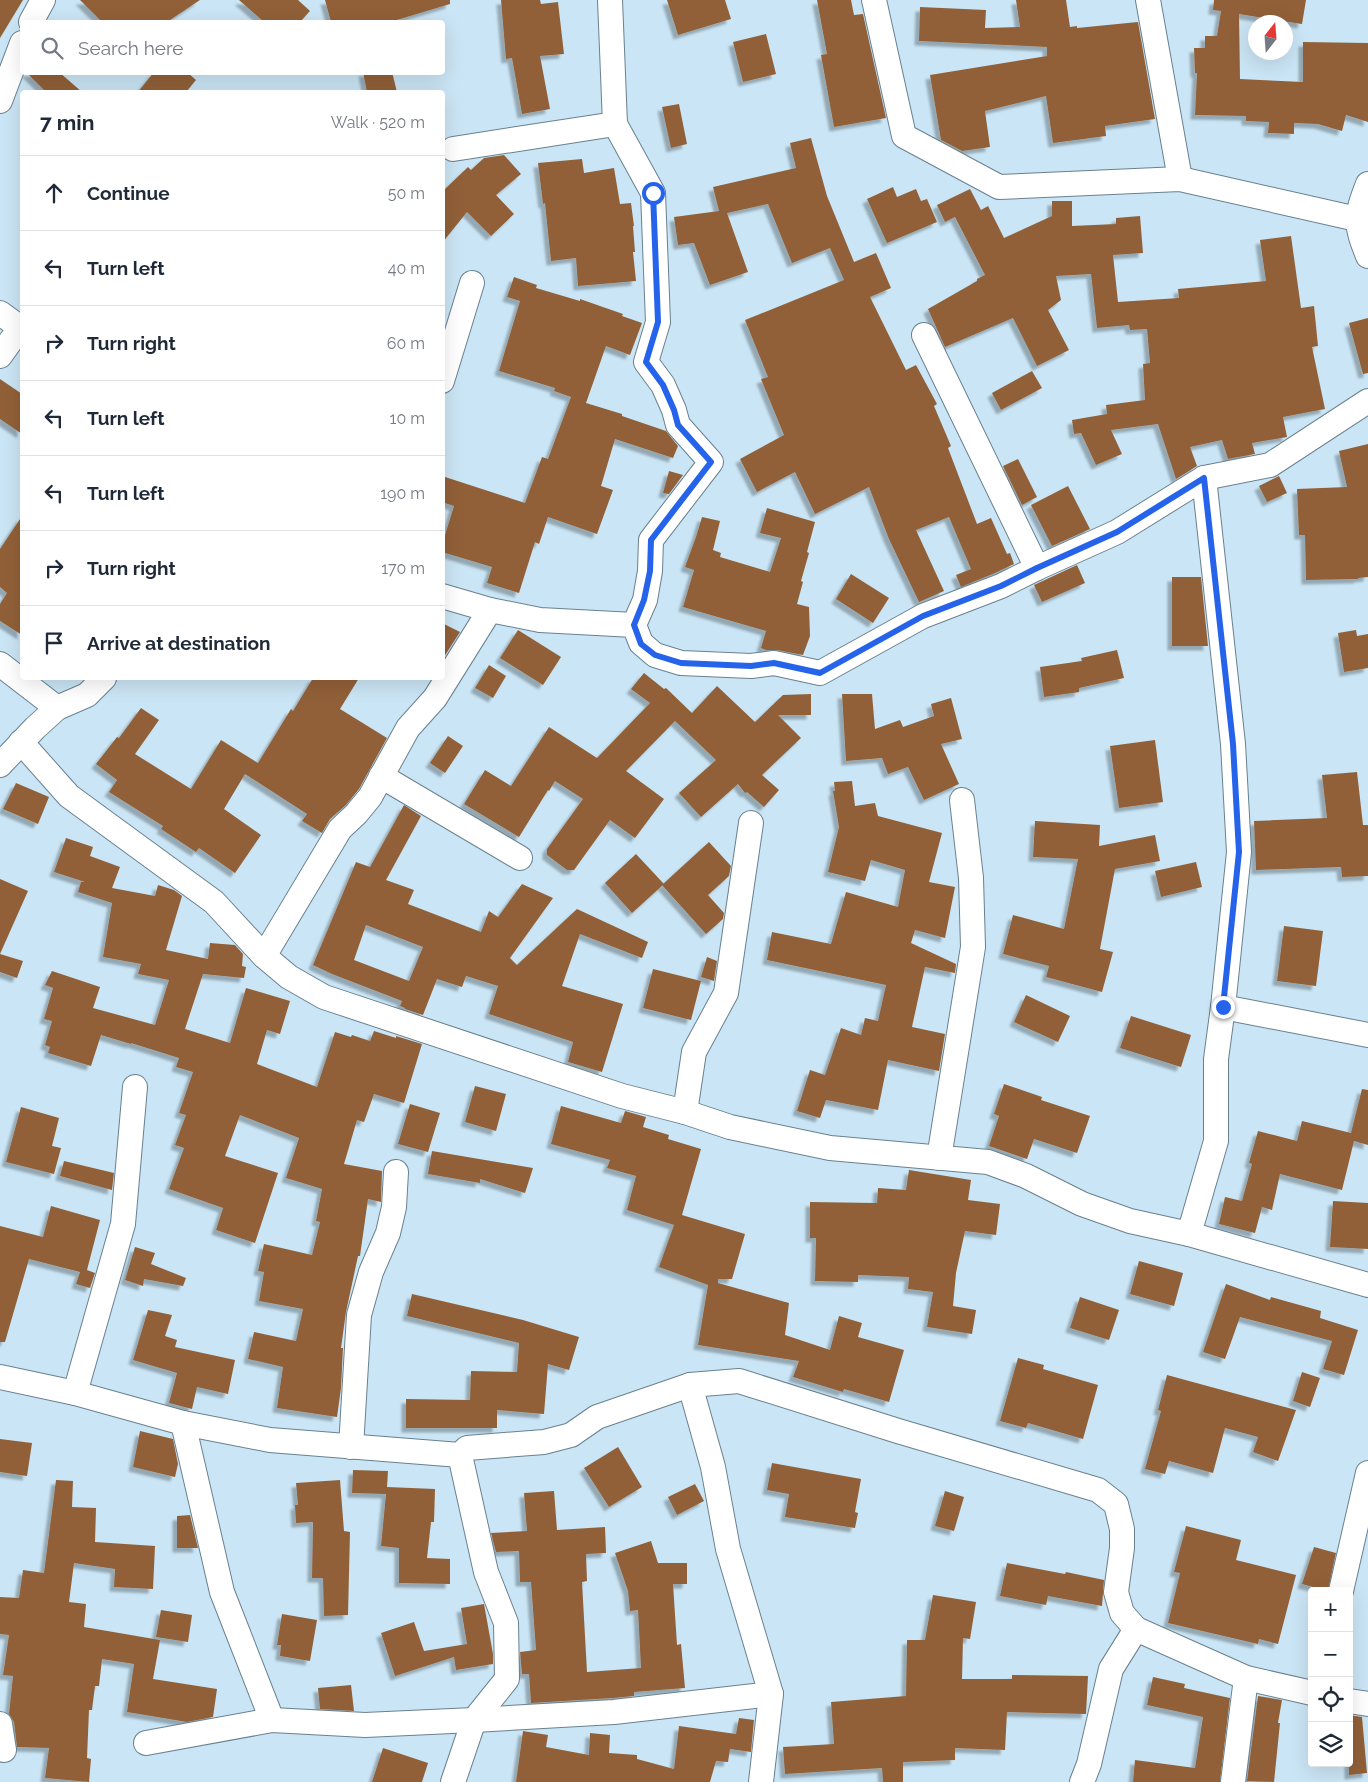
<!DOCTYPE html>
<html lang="en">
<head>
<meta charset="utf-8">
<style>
  :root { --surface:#fff; --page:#f2f2f3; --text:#1f2937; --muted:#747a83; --line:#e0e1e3 }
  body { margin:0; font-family:Raleway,sans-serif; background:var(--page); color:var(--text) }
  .controls { position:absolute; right:15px; bottom:15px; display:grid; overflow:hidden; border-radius:5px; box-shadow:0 5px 20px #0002 }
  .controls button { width:45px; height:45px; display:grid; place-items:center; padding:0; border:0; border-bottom:1px solid var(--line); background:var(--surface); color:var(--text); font:25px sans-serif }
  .compass { position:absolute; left:1248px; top:15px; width:45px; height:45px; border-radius:50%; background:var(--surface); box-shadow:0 5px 20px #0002; rotate:17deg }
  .stop { position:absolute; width:15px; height:15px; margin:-11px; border:4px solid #2563eb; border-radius:50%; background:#fff }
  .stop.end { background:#2563eb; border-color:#fff; box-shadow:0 1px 5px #0008 }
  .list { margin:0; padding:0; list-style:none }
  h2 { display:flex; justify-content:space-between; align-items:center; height:65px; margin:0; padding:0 20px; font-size:21px }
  h2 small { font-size:16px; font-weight:400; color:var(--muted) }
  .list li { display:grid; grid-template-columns:32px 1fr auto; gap:15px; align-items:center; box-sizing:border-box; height:75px; padding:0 20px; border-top:1px solid var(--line) }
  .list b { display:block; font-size:19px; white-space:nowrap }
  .list em { font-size:16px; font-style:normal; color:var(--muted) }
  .icon { flex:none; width:28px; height:28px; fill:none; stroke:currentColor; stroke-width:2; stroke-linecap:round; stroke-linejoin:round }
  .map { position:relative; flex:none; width:1368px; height:1782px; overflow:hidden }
  .search { position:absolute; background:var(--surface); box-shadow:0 5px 20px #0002; left:20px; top:20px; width:425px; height:55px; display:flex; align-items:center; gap:12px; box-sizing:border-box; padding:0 18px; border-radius:5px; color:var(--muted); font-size:19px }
  .panel { position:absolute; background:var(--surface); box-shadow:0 5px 20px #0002; left:20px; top:90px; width:425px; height:590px; border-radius:5px }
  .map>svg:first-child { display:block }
  .building { fill:#916137; fill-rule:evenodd; filter:url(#shadow) }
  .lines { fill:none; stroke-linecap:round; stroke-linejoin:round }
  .minor-casing { stroke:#69818f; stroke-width:26 }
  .minor { stroke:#fff; stroke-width:24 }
  .route { stroke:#2563eb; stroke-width:6 }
</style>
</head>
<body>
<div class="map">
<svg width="1368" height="1782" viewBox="0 0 1368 1782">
  <defs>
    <filter id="shadow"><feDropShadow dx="-4.5" dy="4.5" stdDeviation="1" flood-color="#0004"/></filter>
  </defs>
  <rect width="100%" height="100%" fill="#cae5f5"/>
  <!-- building -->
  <g class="building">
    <polygon points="0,0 23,0 0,38"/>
    <polygon points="80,0 200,0 167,22 102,22"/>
    <polygon points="239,0 298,0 310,11 300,22 264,22"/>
    <polygon points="325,0 450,0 450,4 390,22 331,22"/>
    <polygon points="501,0 540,0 541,4 558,2 564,54 540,56 550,109 522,114 512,58 506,59"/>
    <polygon points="667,0 725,0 731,19 678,35"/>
    <polygon points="817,0 851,0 854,15 863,14 886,118 834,127 821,55 827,54"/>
    <polygon points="1016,0 1066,0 1070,27 1077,26 1077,28 1138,22 1155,119 1105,126 1106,136 1053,143 1046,96 985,111 990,147 962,151 941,140 930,75 1047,56 1047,47 919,41 920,7 986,10 985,28 1020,27"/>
    <polygon points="1214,0 1306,0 1302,24 1239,14 1240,79 1303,82 1303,42 1368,43 1368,122 1346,115 1342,131 1318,124 1294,123 1294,134 1268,133 1269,122 1246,121 1246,116 1195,115 1197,73 1195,73 1194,48 1205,48 1205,36 1217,36 1221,11 1213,10"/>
    <polygon points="766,34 776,74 743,82 733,42"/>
    <polygon points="26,72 59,72 82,92 46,92"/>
    <polygon points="154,72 187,72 196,80 186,92 138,92"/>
    <polygon points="363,72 392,72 397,92 367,92"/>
    <polygon points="679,104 687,144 671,148 662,107"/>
    <polygon points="811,138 827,196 854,262 876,253 891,288 870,297 906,370 916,365 937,404 934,406 951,446 948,448 977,524 991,518 1007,554 1010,553 1014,564 995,573 961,587 956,575 971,569 949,517 916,530 944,591 919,602 889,539 869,487 815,514 795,472 757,492 740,459 784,435 761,379 768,377 745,320 844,280 830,248 792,263 768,204 727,213 748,272 710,285 694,243 678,245 674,217 719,211 713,187 796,168 790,143"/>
    <polygon points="504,155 521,174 496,195 514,214 491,236 467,212 442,243 442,192 468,167 471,170 484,158"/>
    <polygon points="582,159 584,173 614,168 620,204 631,203 634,226 633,226 635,252 633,252 636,281 578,286 576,258 551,261 545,203 543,204 538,163"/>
    <polygon points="893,187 897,197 916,189 921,201 927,199 937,222 887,243 867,199"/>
    <polygon points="970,189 981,210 988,206 1004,238 1052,216 1052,201 1072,201 1072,226 1116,224 1116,218 1140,216 1143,253 1113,255 1118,302 1179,298 1178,289 1266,281 1260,240 1291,236 1301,308 1314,306 1318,346 1312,347 1325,409 1283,417 1287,437 1252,443 1255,454 1228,459 1222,440 1190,447 1197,466 1176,479 1158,424 1111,430 1122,454 1096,465 1081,433 1074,434 1072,420 1107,414 1106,405 1145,400 1143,364 1150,363 1147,329 1130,330 1129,325 1097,328 1091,274 1056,276 1061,300 1048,310 1069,350 1037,366 1013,318 945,347 928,309 977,281 977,279 985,275 955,217 945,222 937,205"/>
    <polygon points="514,277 537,285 536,288 580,301 580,299 623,314 622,316 642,323 630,355 606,346 586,403 622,414 622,416 666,431 678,446 673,458 615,439 601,486 613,490 597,534 548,517 539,544 535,542 519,593 487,583 492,567 442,552 442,545 454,506 442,502 442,476 525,503 542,457 548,459 571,397 554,391 555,388 499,371 520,301 507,297"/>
    <polygon points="1368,318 1368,373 1363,374 1349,323"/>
    <polygon points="1032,371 1042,388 1001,410 992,393"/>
    <polygon points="0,379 22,394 22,434 0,419"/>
    <polygon points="1368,444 1368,577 1358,578 1358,579 1306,580 1305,535 1299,535 1297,489 1347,487 1339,451"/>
    <polygon points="1018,459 1037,497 1022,505 1003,466"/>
    <polygon points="669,471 683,475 669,494 663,493"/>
    <polygon points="1279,476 1287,493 1267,502 1259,486"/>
    <polygon points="1068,486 1090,529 1052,546 1031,505"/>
    <polygon points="767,508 815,522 807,552 809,553 801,581 803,582 797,604 809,607 810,636 803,655 777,650 766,650 761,648 766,631 683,607 694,570 685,567 696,537 702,517 720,521 713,550 721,553 720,557 770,572 781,538 760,533"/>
    <polygon points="22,516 22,635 0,621 0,604 7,593 0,587 0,549"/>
    <polygon points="1077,565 1085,583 1042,602 1034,585"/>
    <polygon points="851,574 889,598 873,623 836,599"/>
    <polygon points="1172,577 1201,577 1208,646 1172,646"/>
    <polygon points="442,623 460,632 442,660"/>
    <polygon points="518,630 561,657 543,685 500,658"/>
    <polygon points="1356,630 1357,636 1368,634 1368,668 1344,672 1338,633"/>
    <polygon points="1117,650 1124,678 1079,688 1079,692 1044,697 1040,667 1082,661 1081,658"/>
    <polygon points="489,665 506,676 493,698 475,688"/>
    <polygon points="644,673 664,689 666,688 692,713 717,686 755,722 783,695 811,694 811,715 778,715 801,738 762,775 779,790 764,807 747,792 745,793 738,784 701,817 679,793 716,760 675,721 626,771 664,799 635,838 610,820 574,870 567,870 547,855 547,849 583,799 555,781 549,791 548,790 519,837 464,804 485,770 511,786 549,727 597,758 650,703 631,689"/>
    <polygon points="313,678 359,678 340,709 387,738 359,789 346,805 330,819 322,833 302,821 307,814 245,774 224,809 261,835 235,873 199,848 196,852 161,829 163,826 109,792 117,780 96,764 117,737 119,738 141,708 159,720 135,754 191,789 221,740 258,763 291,709 293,711"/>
    <polygon points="842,694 872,694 875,729 900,720 903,727 934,716 931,704 951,698 962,739 941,744 959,784 924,800 908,767 888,774 882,758 846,761"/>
    <polygon points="448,736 463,746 445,773 430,763"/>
    <polygon points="1155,740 1163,802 1119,808 1110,746"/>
    <polygon points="1357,772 1363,825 1368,825 1368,876 1342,877 1341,867 1256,870 1254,821 1327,818 1322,775"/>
    <polygon points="852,781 855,806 875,803 878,816 942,833 929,882 955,887 945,938 915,930 911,943 956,964 955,973 925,967 912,1027 945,1034 939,1071 888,1060 878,1110 826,1100 820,1118 797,1111 810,1070 825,1075 841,1028 861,1035 865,1018 878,1021 886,985 767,960 772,932 831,944 846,892 898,907 905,870 871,860 865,881 828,872 839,827 833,791 835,791 834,782"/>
    <polygon points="16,783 49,797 38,824 3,809"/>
    <path d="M404,805l17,11 -35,64 28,10 -6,14 73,28 8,-21 9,6 24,-33 31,14 -43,60 7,7 60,-56 71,33 -6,16 -62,-24 -18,52 61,18 -21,68 -34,-10 5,-20 -84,-28 9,-28 -32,-10 -4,11 -25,-8 -14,36 -18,-6v-1l-5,-2 2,-5 -70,-27 -19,-9 43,-103 14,5zM366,925l57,22 -14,34 -55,-21z"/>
    <polygon points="1035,821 1100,825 1099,846 1155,835 1160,861 1115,869 1100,949 1113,952 1102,992 1046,977 1049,966 1003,954 1013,915 1064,929 1078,859 1033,857"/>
    <polygon points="66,838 93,847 90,856 120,867 112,888 155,896 158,885 174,890 182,896 166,950 208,959 210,943 235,945 243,954 242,966 246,967 244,978 203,974 185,1029 230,1043 246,988 290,1001 280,1034 267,1030 257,1064 317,1087 335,1032 351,1037 352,1035 370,1041 374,1031 396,1038 396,1036 422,1044 404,1103 374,1094 364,1122 357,1120 344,1164 382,1171 381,1202 368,1199 360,1256 358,1256 346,1312 341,1348 343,1348 341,1388 337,1417 277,1408 283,1367 248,1359 254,1332 296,1341 303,1309 259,1301 264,1272 258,1271 264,1244 312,1255 320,1222 316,1221 322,1189 286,1178 299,1138 240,1115 225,1156 278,1173 255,1243 216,1230 223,1208 169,1189 184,1148 175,1145 186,1115 179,1113 193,1072 176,1067 179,1058 131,1043 131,1044 101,1035 91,1066 48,1053 50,1047 45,1045 52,1021 44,1019 53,988 45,985 52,971 100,987 93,1008 155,1025 169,980 138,974 141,964 103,957 112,903 78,892 81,882 85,882 54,872"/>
    <polygon points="709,842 731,866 729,876 708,895 724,913 723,919 706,934 662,885"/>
    <polygon points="636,854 664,884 632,913 605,883"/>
    <polygon points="1196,862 1202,887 1161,897 1155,871"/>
    <polygon points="0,879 28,891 0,954 23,961 17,978 0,972"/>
    <polygon points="1284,926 1323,931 1316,986 1277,981"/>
    <polygon points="707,957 717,961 714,981 701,977"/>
    <polygon points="653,969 701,981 691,1020 643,1008"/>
    <polygon points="1026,995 1070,1016 1058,1042 1014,1022"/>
    <polygon points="1131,1016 1191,1035 1181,1067 1120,1048"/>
    <polygon points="1004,1084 1042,1097 1041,1100 1090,1116 1077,1153 1034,1139 1027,1159 989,1146 999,1116 994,1114"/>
    <polygon points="475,1086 506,1094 496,1131 465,1122"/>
    <polygon points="1362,1089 1368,1090 1368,1145 1354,1141 1342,1190 1280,1174 1272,1210 1262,1207 1255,1233 1219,1224 1225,1197 1242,1201 1252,1164 1249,1163 1258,1131 1297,1141 1302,1121 1351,1133"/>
    <polygon points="410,1104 440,1113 428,1152 398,1144"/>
    <polygon points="561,1106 621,1123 625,1111 646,1117 643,1127 669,1135 668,1139 701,1149 682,1215 745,1234 732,1279 718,1279 718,1283 789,1303 785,1335 830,1350 839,1316 862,1323 858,1337 904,1350 889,1402 844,1389 843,1392 793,1377 799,1361 698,1345 708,1285 659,1267 674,1225 627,1210 636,1176 607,1168 610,1160 551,1144"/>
    <polygon points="21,1107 59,1118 52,1146 61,1148 54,1174 6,1162"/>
    <polygon points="432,1151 533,1168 525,1193 480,1179 480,1183 428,1174"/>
    <polygon points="64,1161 114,1173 112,1190 60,1176"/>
    <polygon points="909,1170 971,1180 968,1200 1000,1204 996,1235 965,1231 956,1273 953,1306 976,1310 972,1334 927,1327 933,1292 908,1289 909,1277 858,1275 858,1282 815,1281 816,1238 810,1238 810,1202 877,1203 878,1188 906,1190"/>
    <polygon points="1333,1201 1368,1203 1368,1249 1330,1247"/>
    <polygon points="51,1206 100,1220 87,1270 95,1273 90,1288 76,1284 80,1272 29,1259 5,1342 0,1342 0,1226 43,1237"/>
    <polygon points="135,1247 155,1253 151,1264 186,1278 183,1286 144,1279 143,1286 125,1280"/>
    <polygon points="1139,1261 1183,1273 1174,1306 1130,1294"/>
    <polygon points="1226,1284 1270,1300 1271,1297 1321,1311 1320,1318 1358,1330 1344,1375 1323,1369 1332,1341 1240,1317 1225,1359 1203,1352"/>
    <polygon points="412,1294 523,1320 579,1337 569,1370 548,1364 544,1414 497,1410 497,1428 406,1428 406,1399 470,1400 471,1371 517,1372 519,1343 407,1316"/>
    <polygon points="1080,1297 1119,1310 1109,1340 1070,1328"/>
    <polygon points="148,1310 172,1315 165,1336 177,1340 175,1347 235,1360 228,1394 197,1387 192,1409 169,1403 177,1373 133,1360"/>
    <polygon points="1018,1358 1044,1365 1043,1369 1098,1385 1083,1439 1028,1423 1026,1428 1000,1421"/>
    <polygon points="1302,1372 1320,1378 1310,1407 1293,1401"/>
    <polygon points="1167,1375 1296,1410 1278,1461 1253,1452 1258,1437 1225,1428 1213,1473 1169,1461 1165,1474 1145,1469 1161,1411 1158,1410"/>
    <polygon points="140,1431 173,1439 178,1464 175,1477 133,1467"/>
    <polygon points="0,1439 32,1443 27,1476 0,1472"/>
    <polygon points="618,1447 642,1487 609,1507 584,1468"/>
    <polygon points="772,1463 861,1479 855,1512 858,1513 855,1528 785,1517 789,1494 767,1490"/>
    <polygon points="353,1470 388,1471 387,1487 435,1489 434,1522 431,1522 427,1558 450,1559 450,1584 399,1583 399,1548 381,1546 386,1494 352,1493"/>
    <polygon points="56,1480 73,1481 72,1507 96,1508 95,1542 155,1546 153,1589 114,1587 115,1569 74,1563 69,1602 86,1604 84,1627 160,1640 153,1679 217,1689 213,1717 187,1722 127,1712 134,1664 102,1659 99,1686 95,1686 92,1710 89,1710 87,1758 91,1759 89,1782 45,1778 49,1748 17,1747 14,1722 9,1714 13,1676 3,1675 9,1635 0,1634 0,1597 19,1598 23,1570 44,1573"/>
    <polygon points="340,1480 344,1531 350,1532 348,1615 324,1616 323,1578 312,1578 313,1522 296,1523 295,1505 298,1505 296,1483"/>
    <polygon points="695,1484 704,1501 677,1515 668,1497"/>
    <polygon points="554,1491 557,1530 605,1527 606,1553 586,1554 587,1581 582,1582 587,1672 641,1668 638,1610 630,1611 628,1591 615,1553 651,1541 658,1563 687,1563 687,1584 673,1584 677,1645 681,1644 685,1688 634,1692 634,1696 613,1698 531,1703 529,1674 522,1674 520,1652 536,1650 531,1582 520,1582 519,1551 496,1552 491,1533 527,1531 524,1493"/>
    <polygon points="945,1491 964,1497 954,1531 935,1526"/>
    <polygon points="190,1515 198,1548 177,1548 177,1516"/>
    <polygon points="1186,1526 1241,1540 1236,1560 1296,1575 1278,1644 1259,1639 1258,1644 1168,1623 1180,1573 1174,1572"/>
    <polygon points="1314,1547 1336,1553 1328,1591 1302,1584"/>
    <polygon points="1007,1563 1065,1574 1066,1572 1104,1580 1102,1606 1048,1596 1046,1605 1000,1596"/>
    <polygon points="933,1595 976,1602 970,1639 963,1638 962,1679 1012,1679 1012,1675 1088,1676 1086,1714 1007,1712 1005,1750 955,1748 955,1760 903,1762 903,1782 883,1782 882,1768 785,1774 783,1747 834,1744 831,1702 906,1696 907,1640 925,1640"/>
    <polygon points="484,1604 493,1654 493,1664 456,1670 454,1657 395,1676 381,1633 414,1622 424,1651 467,1644 461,1608"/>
    <polygon points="161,1610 192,1615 188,1642 156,1637"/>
    <polygon points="282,1614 317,1620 310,1661 280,1656 281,1645 277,1645"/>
    <polygon points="1153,1677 1185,1684 1184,1688 1230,1698 1220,1782 1133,1782 1135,1760 1195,1768 1203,1717 1147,1705"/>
    <polygon points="351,1685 354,1711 320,1709 318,1688"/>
    <polygon points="1258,1696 1282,1700 1278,1723 1280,1723 1274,1782 1247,1781"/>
    <polygon points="1349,1715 1362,1717 1367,1773 1349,1775"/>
    <polygon points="739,1718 754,1720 751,1752 730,1749 728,1762 716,1761 710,1782 516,1782 523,1731 548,1735 546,1747 589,1755 590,1733 610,1735 609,1753 637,1755 637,1759 674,1769 679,1726 736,1734"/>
    <polygon points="383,1748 428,1763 422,1782 372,1782"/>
  </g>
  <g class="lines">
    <!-- minor casing -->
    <g class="minor-casing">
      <g id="minor">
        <polyline points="610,0 615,124 653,193 658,322 646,362 663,385 674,410 678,425 711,462 651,540 650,571 645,600 634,625"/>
        <polyline points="874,0 904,136 999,187 1180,179 1357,219"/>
        <polyline points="1148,0 1180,179"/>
        <polyline points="31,22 43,0"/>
        <polyline points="0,101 22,43"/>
        <polyline points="453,149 615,124"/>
        <path d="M1368,184c-13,33 -13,40 0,72"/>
        <polyline points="0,313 22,329"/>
        <polyline points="924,335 1037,568"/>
        <polyline points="0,356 20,328"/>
        <polyline points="442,381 472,283"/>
        <polyline points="442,596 490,610 540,620 634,625 641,643 655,655 681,663 751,666 774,663 820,673 923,616 1001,586 1037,568 1117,532 1204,478 1270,465 1368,401"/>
        <polyline points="0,664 57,708"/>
        <polyline points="21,742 69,796 214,902 264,956 289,977 324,997 622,1096 685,1112 730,1127 830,1148 988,1162 1026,1176 1082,1204 1130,1221 1189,1234 1368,1285"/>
        <polyline points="0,765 35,728 57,708 87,695 104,678"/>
        <polyline points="381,776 520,858"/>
        <polyline points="264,956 340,829 356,814 370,797 408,728 435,698 490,610"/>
        <polyline points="1223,1007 1368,1035"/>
        <polyline points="685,1112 694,1052 726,993 751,823"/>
        <polyline points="939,1158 973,947 971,878 962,800"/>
        <polyline points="1189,1234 1216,1141 1216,1059 1223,1007 1239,852 1233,744 1204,478"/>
        <polyline points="0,1377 75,1393 183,1423 270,1440 460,1455 467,1448 544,1442 571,1435 597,1417 690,1385 739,1381 898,1431 1098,1490 1116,1504 1122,1529 1122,1548 1116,1592 1122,1613 1136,1629 1246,1678 1312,1693"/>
        <polyline points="690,1385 713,1467 728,1549 771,1694 761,1782"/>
        <polyline points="75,1393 123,1224 135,1087"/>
        <polyline points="183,1423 222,1592 272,1720"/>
        <polyline points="351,1447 359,1315 371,1272 388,1233 394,1207 396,1172"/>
        <polyline points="1341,1591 1368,1473"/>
        <polyline points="1349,1701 1368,1704"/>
        <polyline points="0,1724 4,1750"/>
        <polyline points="146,1743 272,1720 365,1725 474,1720 614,1712 771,1694"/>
        <polyline points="453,1782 474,1720 507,1679 506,1623 486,1572 460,1455"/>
        <polyline points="1082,1782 1089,1764 1111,1669 1136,1629"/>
        <polyline points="1233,1782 1246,1678"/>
      </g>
    </g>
    <!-- minor -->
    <use href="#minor" class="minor"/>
  </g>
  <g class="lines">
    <!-- route -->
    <polyline class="route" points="653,193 658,322 646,362 663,385 674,410 678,425 711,462 651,540 650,571 644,600 634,625 641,644 655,655 681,663 751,666 774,663 820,673 923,616 1001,586 1037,568 1117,532 1204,478 1233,744 1239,852 1223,1007"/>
  </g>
</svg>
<div class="controls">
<button>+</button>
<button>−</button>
<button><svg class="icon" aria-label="locate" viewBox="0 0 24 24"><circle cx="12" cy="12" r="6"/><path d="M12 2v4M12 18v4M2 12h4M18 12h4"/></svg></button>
<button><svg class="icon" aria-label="layers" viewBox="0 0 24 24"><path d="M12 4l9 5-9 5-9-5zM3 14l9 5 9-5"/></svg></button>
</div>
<svg class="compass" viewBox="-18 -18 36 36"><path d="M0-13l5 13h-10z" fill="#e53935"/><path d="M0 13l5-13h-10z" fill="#747a83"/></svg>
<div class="stop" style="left:653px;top:193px"></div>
<div class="stop end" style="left:1223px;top:1007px"></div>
<div class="search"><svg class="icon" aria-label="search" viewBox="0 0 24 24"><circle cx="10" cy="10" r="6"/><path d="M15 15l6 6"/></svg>Search here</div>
<section class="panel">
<h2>7 min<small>Walk · 520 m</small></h2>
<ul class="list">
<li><svg class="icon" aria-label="ahead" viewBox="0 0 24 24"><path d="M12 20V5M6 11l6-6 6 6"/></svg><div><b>Continue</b></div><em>50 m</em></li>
<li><svg class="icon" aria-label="left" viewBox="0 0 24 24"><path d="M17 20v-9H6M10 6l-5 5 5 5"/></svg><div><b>Turn left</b></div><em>40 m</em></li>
<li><svg class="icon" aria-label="right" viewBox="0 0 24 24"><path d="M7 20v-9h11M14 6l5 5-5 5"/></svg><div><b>Turn right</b></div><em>60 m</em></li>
<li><svg class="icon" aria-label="left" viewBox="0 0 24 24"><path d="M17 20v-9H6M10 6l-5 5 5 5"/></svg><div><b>Turn left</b></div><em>10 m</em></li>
<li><svg class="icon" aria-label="left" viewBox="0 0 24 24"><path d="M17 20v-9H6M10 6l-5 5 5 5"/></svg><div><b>Turn left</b></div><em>190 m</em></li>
<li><svg class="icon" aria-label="right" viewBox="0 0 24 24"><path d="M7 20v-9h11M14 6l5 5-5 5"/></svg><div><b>Turn right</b></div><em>170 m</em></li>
<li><svg class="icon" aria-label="arrive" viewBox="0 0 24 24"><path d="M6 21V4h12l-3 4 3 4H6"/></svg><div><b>Arrive at destination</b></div></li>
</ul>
</section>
</div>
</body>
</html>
